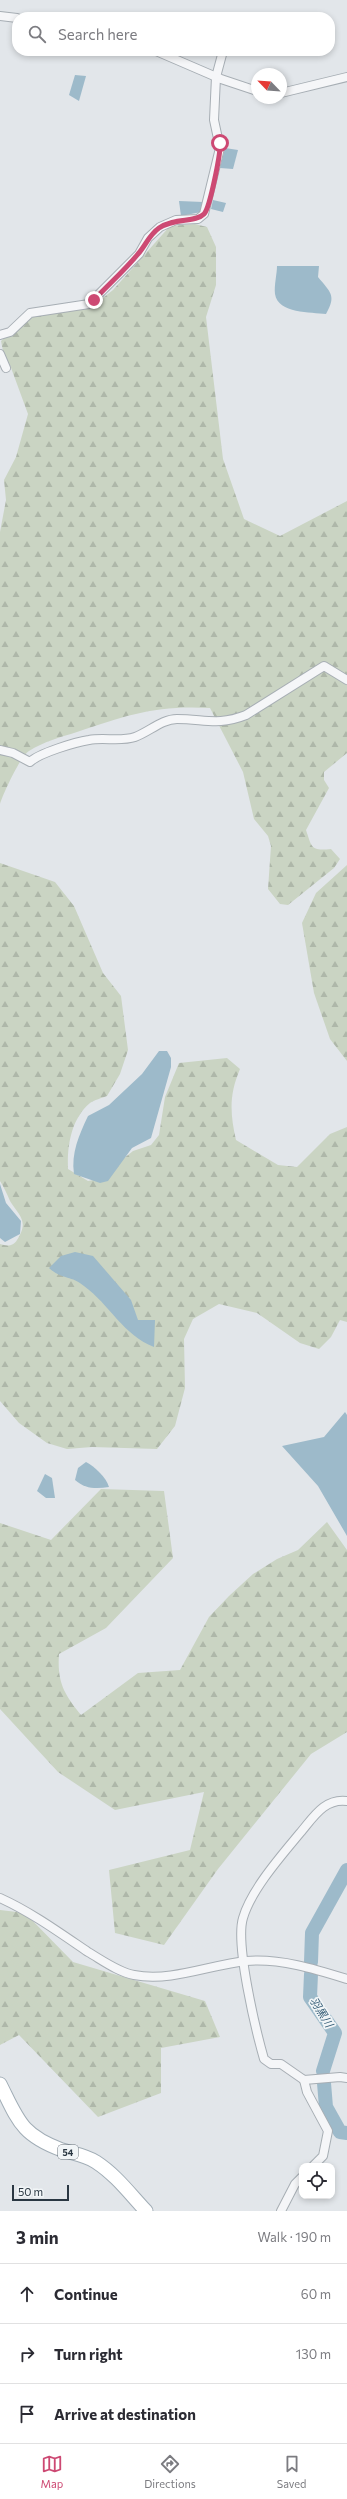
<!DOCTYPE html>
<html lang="en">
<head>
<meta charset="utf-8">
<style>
  :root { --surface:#fff; --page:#f2f2f3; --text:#2b2b33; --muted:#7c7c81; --line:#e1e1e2; --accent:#cd4973 }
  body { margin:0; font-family:Commissioner,"Noto Sans JP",sans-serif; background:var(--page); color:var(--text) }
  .controls { position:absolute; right:12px; bottom:12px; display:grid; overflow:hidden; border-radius:8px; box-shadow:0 2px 6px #0003 }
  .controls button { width:36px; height:36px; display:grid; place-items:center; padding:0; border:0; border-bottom:1px solid var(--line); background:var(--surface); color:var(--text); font:20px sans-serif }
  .compass { position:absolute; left:251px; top:68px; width:36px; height:36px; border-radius:50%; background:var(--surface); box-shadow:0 2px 6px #0003; rotate:295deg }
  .scale { position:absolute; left:12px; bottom:10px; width:57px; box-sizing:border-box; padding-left:4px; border:2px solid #2a3742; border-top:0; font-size:11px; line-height:14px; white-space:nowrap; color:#2a3742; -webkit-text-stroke:3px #f1f5f7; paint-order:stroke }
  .stop { position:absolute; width:12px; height:12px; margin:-9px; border:3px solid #cd4973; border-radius:50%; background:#fff }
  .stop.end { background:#cd4973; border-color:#fff; box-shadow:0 1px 4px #0008 }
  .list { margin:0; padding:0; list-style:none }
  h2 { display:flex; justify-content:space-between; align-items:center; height:52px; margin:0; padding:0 16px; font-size:17px }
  h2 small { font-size:13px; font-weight:400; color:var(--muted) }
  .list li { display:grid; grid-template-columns:26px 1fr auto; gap:12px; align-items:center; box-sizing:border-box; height:60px; padding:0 16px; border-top:1px solid var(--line) }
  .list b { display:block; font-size:15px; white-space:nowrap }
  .list em { font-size:13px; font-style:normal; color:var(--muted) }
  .icon { flex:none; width:22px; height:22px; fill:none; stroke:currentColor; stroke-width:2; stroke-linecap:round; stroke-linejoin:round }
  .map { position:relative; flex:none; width:347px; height:2211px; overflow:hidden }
  .search { position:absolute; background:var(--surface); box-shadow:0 2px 6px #0003; left:12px; right:12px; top:12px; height:44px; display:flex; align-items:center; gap:10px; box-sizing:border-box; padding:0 14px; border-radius:16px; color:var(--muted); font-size:15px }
  .sheet { height:232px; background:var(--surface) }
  nav { display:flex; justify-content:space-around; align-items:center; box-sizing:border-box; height:56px; border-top:1px solid var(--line); background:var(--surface); font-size:11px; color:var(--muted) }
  nav a { display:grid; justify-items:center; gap:2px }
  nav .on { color:var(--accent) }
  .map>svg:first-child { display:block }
  .forest { fill:url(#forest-firs) }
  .water { fill:#9dbaca }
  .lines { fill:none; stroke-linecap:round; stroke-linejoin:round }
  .river { stroke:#9dbaca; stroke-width:14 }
  .street-casing { stroke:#a7aeb4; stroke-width:10 }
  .primary-casing { stroke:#a1adb6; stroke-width:15 }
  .street { stroke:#f5f6f8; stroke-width:8 }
  .primary { stroke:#fff; stroke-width:13 }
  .route { stroke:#cd4973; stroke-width:5 }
  .labels { text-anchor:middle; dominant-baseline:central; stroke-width:3.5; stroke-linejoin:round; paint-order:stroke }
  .shield { fill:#f1f5f7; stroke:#667078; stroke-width:1 }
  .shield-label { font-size:9px; font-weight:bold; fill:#2a3742 }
  .water-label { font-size:11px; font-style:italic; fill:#345c76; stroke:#f1f5f7 }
</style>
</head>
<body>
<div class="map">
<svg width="347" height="2211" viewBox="0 0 347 2211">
  <defs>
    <pattern id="forest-firs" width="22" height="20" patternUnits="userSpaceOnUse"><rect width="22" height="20" fill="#cad4c3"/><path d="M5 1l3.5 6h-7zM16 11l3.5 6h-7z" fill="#aeb7a9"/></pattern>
  </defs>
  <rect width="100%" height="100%" fill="#e2e6ea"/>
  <!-- forest -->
  <g class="forest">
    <path d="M195,224l12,3 9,20v38l-10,32 17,142 21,60 36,17 67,-35v252l-23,19v8l5,8 -23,42c6,18 5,21 25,19l9,10 -6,9 -46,37 -8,-1 -12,-15 3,-43 -3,-10 -14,-17 -11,-47 -33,-64c-54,-3 -83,7 -133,24 -16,5 -34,10 -48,19 -8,4 -26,43 -29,53v-272l6,-32 -2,-20 12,-23 12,-43 -18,-49 -6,-9 -3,-15 30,-26 59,-7 23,-18 57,-64z"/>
    <path d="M0,863l55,19 19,24 29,67 18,23 7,54 -8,24 -13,22c-5,2 -13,4 -17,7 -19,16 -23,43 -22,66l20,12 16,-3 14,-15 15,-12 18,-6 8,-10 6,-38 14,-34 48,-5 13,11c-11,26 -10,44 -4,71l42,25 19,2 33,-33 17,-7v195l-7,-2 -9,17 -12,12 -19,-6 -43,-30 -38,-9 -26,15 -9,20 1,49 -10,38 -18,23 -65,-2 -25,2 -20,-6 -28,-20 -19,-22v-157c6,2 13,3 17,-4 12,-19 3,-23 -7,-39 -3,-7 -6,-14 -10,-20z"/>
    <polygon points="347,865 347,1061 330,1039 314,993 302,923 316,893"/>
    <path d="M101,1489l63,2 9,67 -67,70 -47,26c-2,28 5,40 22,61l57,-42 42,-3 29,-53 20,-21 24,-22 24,-15 21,-9 29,-28 20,28v182l-36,22 -93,115 -54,76 -49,-12 -6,-63 81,-20 14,-58 -89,18 -57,-38 -58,-63v-186l51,17z"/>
    <polygon points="0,1910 25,1913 73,1962 205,2001 220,2037 161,2048 161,2093 98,2117 19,2035 0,2045"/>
  </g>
  <!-- water -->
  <g class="water">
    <polygon points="75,75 86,76 79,101 69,95"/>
    <polygon points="225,148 238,150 233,169 220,168"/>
    <polygon points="213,200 226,203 223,212 211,209"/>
    <polygon points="179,201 203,202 201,212 181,216"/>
    <path d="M277,266h42l-1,11c12,15 19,18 8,37 -15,-2 -48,0 -51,-20 -1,-9 2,-20 2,-28z"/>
    <path d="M159,1051h8l4,7v9l-20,71 -19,10 -24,33 -8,2 -26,-9c-3,-21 5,-39 14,-58l21,-11 33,-31z"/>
    <polygon points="0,1184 6,1203 21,1221 20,1234 5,1242 0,1238"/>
    <path d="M75,1252l18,4 38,44 7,20h17l-1,27c-31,-12 -44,-42 -70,-61 -13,-11 -22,-6 -35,-18l12,-12z"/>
    <polygon points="345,1412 347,1415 347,1536 318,1486 282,1446 324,1437"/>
    <path d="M86,1462c9,5 20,15 23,25 -13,2 -24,2 -34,-7l3,-12z"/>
    <polygon points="45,1474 52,1478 55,1498 46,1498 37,1491"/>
  </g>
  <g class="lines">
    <!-- river -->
    <g class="river">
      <polyline points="311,1962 312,1933 347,1870"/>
      <polyline points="311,1974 310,1997 335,2033 323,2071"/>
      <polyline points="324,2083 326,2107 340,2132 347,2133"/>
    </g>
    <!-- street casing -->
    <g class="street-casing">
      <g id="street">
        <polyline points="0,16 17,18"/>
        <polyline points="156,51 221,79 257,91"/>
        <polyline points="281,93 347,77"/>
        <polyline points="0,335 10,332 30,313 89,304 139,254 148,238 160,227 176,220 198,219 204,214 220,148 214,120 216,77 223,51"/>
        <polyline points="0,354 6,368"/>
        <path d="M0,750l13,3 17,9c9,-9 46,-20 59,-22 15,-3 31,2 46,-3 14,-5 27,-18 42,-18 28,0 41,7 69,-4l78,-49 23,14"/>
        <path d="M347,1801c-23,-3 -34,17 -47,32 -19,23 -49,57 -57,85 -8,26 13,113 21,141l7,5h10l23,16 36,-3 7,1"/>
        <path d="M0,1898c31,14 60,35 88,54 14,8 30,20 46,23 37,7 76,-10 112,-14 34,-3 69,8 101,18"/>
        <polyline points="304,2080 307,2092 328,2131 323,2156 313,2166"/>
        <polyline points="281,2211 295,2184 302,2177"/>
      </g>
    </g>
    <!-- primary casing -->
    <g class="primary-casing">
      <path id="primary" d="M0,2084c18,36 21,51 62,66 10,3 25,6 34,12 20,13 34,32 50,49"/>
    </g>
    <!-- street -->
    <use href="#street" class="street"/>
    <!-- primary -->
    <use href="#primary" class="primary"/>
  </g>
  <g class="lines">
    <!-- route -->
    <path class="route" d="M94,300c14,-15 31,-30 44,-46 8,-9 11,-19 21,-26 16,-11 36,-5 45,-14 6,-6 17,-62 16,-71"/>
  </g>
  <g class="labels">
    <!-- shield labels -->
    <rect class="shield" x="58" y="2145" width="20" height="14" rx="3"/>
    <g class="shield-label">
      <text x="68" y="2152">54</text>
    </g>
    <!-- water labels -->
    <g class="water-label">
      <text transform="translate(322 2012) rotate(58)">羽黒川</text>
    </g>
  </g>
</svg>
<div class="controls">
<button><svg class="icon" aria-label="locate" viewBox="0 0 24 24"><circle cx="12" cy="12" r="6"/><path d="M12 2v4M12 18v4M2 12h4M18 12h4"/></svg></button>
</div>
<svg class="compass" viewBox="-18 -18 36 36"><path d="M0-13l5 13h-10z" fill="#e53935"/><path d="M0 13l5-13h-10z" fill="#7c7c81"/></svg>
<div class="scale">50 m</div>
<div class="stop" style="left:220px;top:143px"></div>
<div class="stop end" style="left:94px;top:300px"></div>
<div class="search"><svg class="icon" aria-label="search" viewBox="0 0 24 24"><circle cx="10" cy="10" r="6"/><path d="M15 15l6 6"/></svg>Search here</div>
</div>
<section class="sheet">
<h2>3 min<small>Walk · 190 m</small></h2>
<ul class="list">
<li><svg class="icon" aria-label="ahead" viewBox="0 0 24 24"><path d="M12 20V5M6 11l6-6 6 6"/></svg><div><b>Continue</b></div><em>60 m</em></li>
<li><svg class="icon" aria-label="right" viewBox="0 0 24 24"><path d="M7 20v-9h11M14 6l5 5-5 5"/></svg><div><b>Turn right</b></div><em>130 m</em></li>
<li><svg class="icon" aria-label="arrive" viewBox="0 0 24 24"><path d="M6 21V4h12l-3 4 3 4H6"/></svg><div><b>Arrive at destination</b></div></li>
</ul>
</section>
<nav>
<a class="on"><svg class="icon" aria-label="map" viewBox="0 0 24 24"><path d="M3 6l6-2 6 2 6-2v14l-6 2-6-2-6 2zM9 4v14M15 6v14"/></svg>Map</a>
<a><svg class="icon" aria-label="directions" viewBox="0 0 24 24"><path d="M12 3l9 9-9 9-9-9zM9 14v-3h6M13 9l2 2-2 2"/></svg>Directions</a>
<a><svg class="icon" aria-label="saved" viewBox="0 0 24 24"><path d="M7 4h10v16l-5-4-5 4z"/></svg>Saved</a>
</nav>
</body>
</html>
